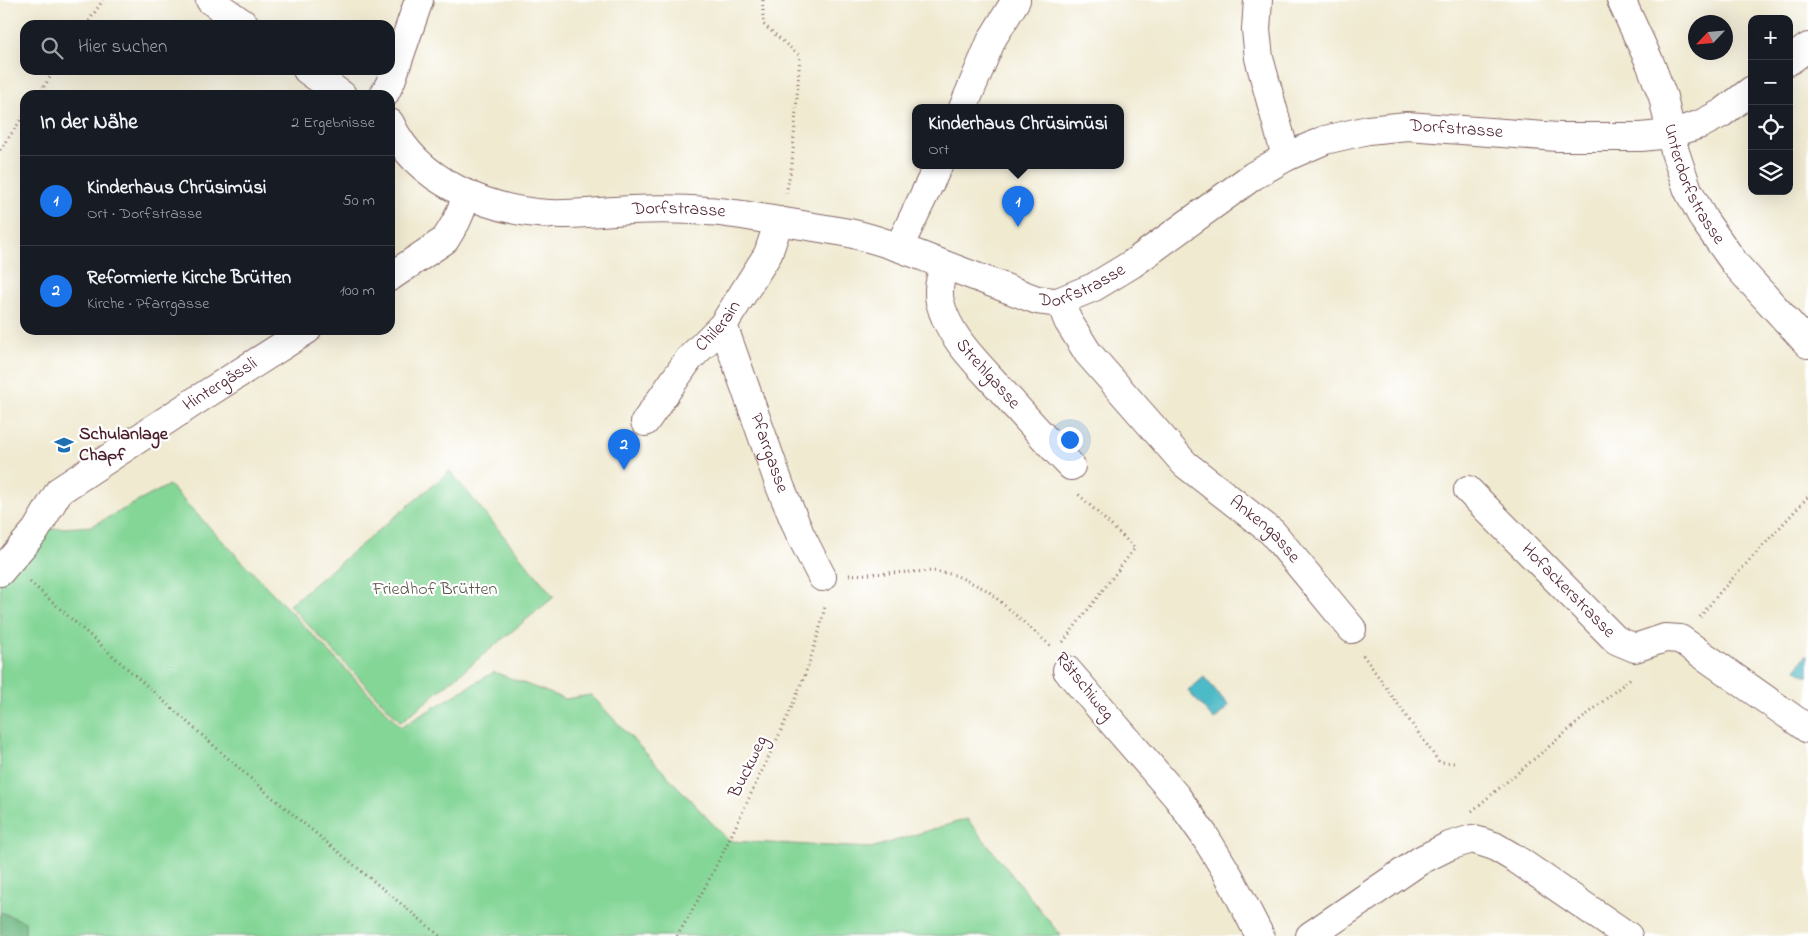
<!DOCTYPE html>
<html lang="de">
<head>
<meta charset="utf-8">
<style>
  :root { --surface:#171b24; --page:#242831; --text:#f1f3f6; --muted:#9ea1a6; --line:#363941; --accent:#1a73e8 }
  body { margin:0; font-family:"Indie Flower",sans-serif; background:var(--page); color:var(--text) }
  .controls { position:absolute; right:15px; top:15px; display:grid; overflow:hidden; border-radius:10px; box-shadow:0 5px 20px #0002 }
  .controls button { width:45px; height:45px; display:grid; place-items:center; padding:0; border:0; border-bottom:1px solid var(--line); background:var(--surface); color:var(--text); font:25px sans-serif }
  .compass { position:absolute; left:1688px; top:15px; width:45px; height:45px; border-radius:50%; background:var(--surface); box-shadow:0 5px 20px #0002; rotate:244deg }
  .you { position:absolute; left:1069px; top:439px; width:18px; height:18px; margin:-12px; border:4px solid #fff; border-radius:50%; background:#1a73e8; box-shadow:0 0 0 8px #1a73e833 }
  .badge { display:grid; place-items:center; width:32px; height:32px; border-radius:50%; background:var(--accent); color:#fff; font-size:16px; font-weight:700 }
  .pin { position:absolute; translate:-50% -41px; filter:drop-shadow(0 1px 2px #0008) }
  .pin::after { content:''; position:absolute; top:26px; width:18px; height:15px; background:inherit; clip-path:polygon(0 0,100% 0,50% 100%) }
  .popup { position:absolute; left:912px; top:104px; width:212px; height:65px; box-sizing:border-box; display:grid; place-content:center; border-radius:10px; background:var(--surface); filter:drop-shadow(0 1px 4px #0005); font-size:16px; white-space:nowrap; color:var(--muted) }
  .popup b { font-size:19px; color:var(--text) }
  .popup::after { content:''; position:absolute; left:50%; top:100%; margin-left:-10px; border:10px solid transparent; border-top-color:var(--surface) }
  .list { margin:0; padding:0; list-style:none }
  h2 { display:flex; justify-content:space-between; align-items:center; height:65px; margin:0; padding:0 20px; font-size:21px }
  h2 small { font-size:16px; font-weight:400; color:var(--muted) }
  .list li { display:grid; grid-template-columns:32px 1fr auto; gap:15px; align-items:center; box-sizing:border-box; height:90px; padding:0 20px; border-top:1px solid var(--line) }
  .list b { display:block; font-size:19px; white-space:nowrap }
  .list p { margin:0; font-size:16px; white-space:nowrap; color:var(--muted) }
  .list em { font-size:16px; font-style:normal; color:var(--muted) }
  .icon { flex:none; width:28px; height:28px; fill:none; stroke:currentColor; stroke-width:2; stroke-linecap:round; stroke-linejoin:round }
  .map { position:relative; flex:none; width:1808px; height:936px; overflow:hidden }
  .search { position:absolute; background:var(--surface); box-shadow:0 5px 20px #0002; left:20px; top:20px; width:375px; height:55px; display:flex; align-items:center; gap:12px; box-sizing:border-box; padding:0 18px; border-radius:15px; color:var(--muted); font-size:19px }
  .panel { position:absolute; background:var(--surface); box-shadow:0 5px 20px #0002; left:20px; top:90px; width:375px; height:245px; border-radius:15px }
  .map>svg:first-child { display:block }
  .green { fill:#84d697; stroke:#677a61 }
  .forest { fill:#6bb780; stroke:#5a6b56 }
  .water { fill:#4dbac7; stroke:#4c6c79 }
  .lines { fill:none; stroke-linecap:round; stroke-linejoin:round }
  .minor-casing { stroke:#846665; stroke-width:30 }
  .path { stroke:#846665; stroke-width:3; stroke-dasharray:1 4; stroke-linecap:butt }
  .minor { stroke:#fff; stroke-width:28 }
  .labels { text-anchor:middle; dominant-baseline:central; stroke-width:4.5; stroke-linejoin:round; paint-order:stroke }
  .street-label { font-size:18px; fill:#4a1f2b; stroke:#fff }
  .poi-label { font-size:18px; font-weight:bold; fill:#4a1f2b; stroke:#fff; text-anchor:start }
  .park-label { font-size:18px; fill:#5b564b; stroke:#fff }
</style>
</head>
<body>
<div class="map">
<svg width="1808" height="936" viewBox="0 0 1808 936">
  <rect width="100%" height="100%" fill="#fff"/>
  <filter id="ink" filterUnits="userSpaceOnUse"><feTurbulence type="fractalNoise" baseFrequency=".02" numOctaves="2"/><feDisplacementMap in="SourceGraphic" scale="10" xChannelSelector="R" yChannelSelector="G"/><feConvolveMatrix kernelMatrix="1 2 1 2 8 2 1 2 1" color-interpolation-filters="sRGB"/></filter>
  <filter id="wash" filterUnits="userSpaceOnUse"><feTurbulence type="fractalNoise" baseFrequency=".0096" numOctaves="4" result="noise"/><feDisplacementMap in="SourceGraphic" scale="20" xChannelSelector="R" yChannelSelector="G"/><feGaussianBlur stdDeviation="1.12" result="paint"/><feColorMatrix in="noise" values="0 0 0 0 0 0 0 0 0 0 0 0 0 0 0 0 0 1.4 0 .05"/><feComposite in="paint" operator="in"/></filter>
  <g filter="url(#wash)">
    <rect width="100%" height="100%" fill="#f0ead1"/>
    <!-- green -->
    <g class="green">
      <polygon points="450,471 554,597 401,722 289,605"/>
      <polygon points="169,485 401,727 494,672 565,699 591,695 729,841 871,848 967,819 1061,936 25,936 25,922 0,912 0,572 36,530 92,526"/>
    </g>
    <!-- forest -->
    <polygon class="forest" points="0,912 25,922 25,936 0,936"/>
    <!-- water -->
    <g class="water">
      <polygon points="1806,655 1808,656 1808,677 1796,669"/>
      <polygon points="1204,677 1229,706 1214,720 1188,691"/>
    </g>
  </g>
  <g filter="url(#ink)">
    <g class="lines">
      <!-- minor casing -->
      <g class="minor-casing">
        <g id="minor">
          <polyline points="210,0 245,25"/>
          <polyline points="1258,0 1256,30 1259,58 1286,157"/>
          <path id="s1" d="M1621,0l29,63 13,34 12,55 13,38 16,30 32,45 72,79"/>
          <polyline points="1789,61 1808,47"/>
          <polyline points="307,70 342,95"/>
          <polyline points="384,95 391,81 419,0"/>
          <polyline points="963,108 992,39 1016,0"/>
          <path id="s2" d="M390,123c26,58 98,88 159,91 28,1 55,-3 83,-4 25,-1 50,-1 75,1 20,1 40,5 60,8 27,5 55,9 82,14 33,7 64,20 96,32 31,12 61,23 92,35l16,2 7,-1 34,-14 38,-23 121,-88 33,-19 39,-17 43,-10 39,-4 151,11h83l29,-3 31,-10 21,-11 30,-23"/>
          <polyline points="899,247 938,166"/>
          <path id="s3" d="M944,265c-3,12 -7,24 -4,37 8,33 34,58 56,82 24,28 49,55 75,82"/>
          <polyline points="390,277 445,240 456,222 468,194"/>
          <path id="s4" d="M1060,301l8,20 20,32 97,111 87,68 80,97"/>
          <path id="s5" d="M723,325l57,161 20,48 22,43"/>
          <path id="s6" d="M645,422l44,-63 34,-34 45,-71 11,-33"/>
          <path id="s7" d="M1468,490l148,150 19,8 30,-10 15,1 128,90"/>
          <path id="s8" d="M0,572l36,-42 23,-39 138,-91 110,-70"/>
          <polyline points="1067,670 1177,797 1204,835 1229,876 1260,936"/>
          <polyline points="1310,936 1421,860 1449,846 1472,839 1494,846 1516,859 1628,936"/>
        </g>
      </g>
      <!-- path -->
      <g class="path">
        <polyline points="763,0 763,24 800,56 792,164 786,194"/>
        <polyline points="86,25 103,0"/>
        <polyline points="38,95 55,70"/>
        <polyline points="0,150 25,114"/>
        <polyline points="849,575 933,571 955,575 987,590 1052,647"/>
        <polyline points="30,582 267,793 440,936"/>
        <polyline points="1700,617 1720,592 1808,497"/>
        <polyline points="1063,642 1135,548 1077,493"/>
        <polyline points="1363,655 1439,762 1454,763"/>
        <polyline points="1472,811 1632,677"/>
        <path d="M677,936c30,-49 55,-101 79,-153 28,-58 56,-114 69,-177"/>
      </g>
      <!-- minor -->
      <use href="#minor" class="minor"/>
    </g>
  </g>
  <!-- icons -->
  <defs>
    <g id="school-bare" transform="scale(1.5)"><path d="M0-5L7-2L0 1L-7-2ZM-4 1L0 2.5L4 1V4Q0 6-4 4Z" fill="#1f6fb2" stroke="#fff" stroke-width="2.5" paint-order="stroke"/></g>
  </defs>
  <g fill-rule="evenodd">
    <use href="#school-bare" x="64" y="445"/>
  </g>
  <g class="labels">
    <!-- street labels -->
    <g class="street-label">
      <text stroke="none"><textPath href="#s2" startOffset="1161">Dorfstrasse</textPath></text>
      <text stroke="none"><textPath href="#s1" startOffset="199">Unterdorfstrasse</textPath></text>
      <text stroke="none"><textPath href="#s2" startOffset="322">Dorfstrasse</textPath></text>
      <text stroke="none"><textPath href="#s2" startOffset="742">Dorfstrasse</textPath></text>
      <text stroke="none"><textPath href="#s6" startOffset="121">Chilerain</textPath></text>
      <text stroke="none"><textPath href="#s3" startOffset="125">Strehlgasse</textPath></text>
      <text stroke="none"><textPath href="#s8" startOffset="294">Hintergässli</textPath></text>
      <text stroke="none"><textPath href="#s5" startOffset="136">Pfarrgasse</textPath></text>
      <text stroke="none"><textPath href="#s4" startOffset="310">Ankengasse</textPath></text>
      <text stroke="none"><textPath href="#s7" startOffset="142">Hofackerstrasse</textPath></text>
      <text transform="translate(1084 687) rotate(51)">Rätschiweg</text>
      <text transform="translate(749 767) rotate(-64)">Buckweg</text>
    </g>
    <!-- poi labels -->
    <g class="poi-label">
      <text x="79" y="435">Schulanlage<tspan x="79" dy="21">Chapf</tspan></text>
    </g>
    <!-- park labels -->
    <g class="park-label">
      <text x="435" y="590">Friedhof Brütten</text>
    </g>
  </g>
</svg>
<div class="controls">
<button>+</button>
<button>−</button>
<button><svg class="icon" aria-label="locate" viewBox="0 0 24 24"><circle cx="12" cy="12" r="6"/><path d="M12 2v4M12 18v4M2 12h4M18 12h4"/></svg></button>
<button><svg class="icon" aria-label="layers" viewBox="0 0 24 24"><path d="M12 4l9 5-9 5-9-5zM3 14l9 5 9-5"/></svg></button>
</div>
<svg class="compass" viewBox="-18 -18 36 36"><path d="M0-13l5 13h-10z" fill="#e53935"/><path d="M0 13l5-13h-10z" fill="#9ea1a6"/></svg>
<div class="you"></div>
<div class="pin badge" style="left:1018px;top:227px">1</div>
<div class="popup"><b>Kinderhaus Chrüsimüsi</b>Ort</div>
<div class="pin badge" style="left:624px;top:470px">2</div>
<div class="search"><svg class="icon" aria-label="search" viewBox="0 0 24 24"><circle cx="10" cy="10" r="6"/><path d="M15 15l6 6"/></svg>Hier suchen</div>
<section class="panel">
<h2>In der Nähe<small>2 Ergebnisse</small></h2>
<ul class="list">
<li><span class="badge">1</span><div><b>Kinderhaus Chrüsimüsi</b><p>Ort · Dorfstrasse</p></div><em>50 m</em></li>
<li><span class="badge">2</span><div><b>Reformierte Kirche Brütten</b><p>Kirche · Pfarrgasse</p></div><em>100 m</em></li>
</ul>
</section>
</div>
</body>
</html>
